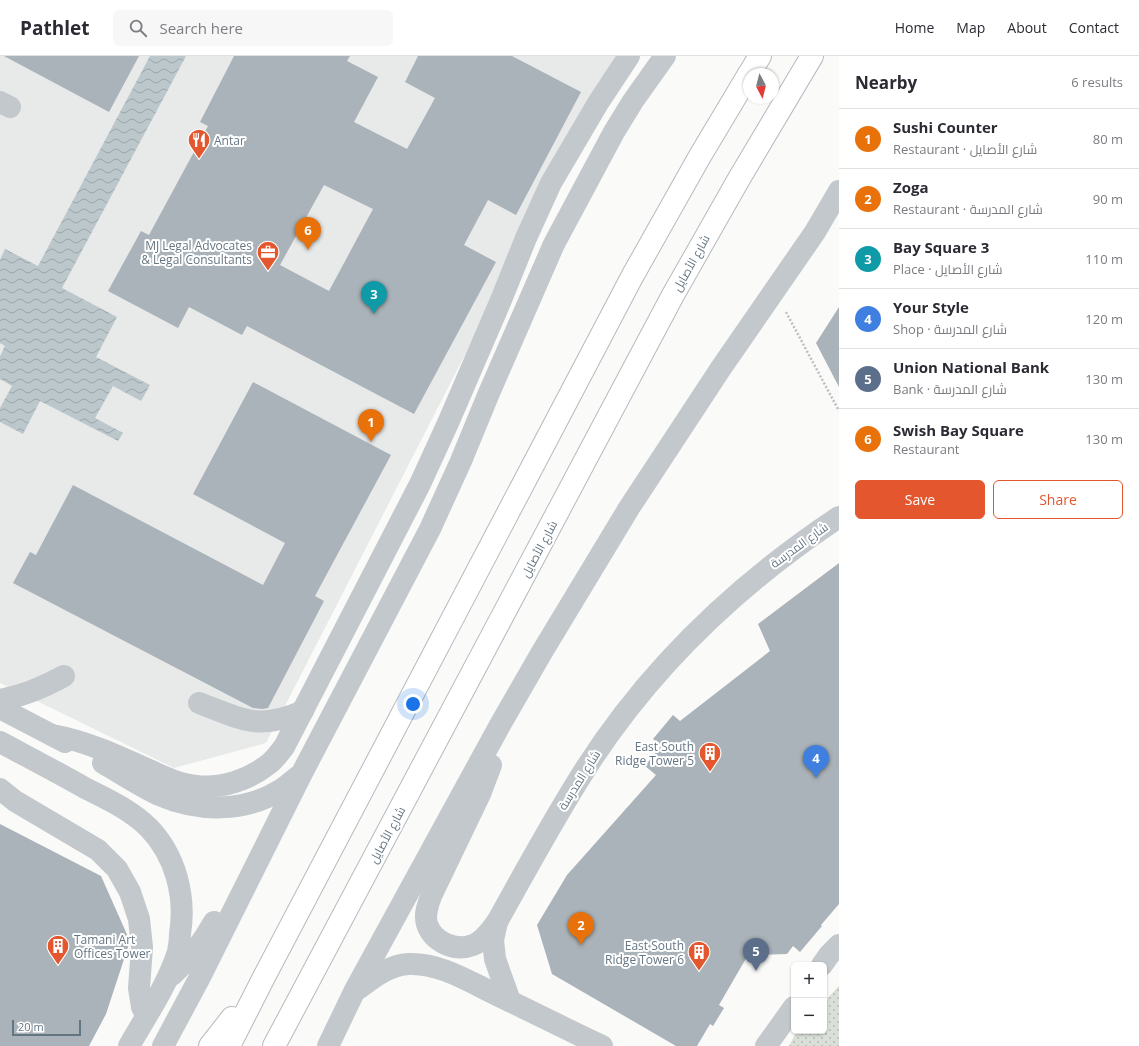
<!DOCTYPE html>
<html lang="en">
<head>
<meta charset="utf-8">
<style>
  :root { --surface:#fff; --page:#f7f7f7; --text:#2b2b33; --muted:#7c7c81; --line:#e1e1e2; --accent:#e4572e }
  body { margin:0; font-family:"Open Sans",Cairo,sans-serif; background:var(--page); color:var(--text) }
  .controls { position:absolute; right:12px; bottom:12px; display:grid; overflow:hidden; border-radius:6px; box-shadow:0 1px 3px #0004 }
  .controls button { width:36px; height:36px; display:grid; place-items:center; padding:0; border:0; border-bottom:1px solid var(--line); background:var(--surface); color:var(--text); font:20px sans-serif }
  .compass { position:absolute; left:743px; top:12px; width:36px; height:36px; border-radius:50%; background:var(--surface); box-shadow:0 1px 3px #0004; rotate:173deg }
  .scale { position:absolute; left:12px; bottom:10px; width:69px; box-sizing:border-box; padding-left:4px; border:2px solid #657683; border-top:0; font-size:11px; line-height:14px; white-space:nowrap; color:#657683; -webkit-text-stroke:3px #fff; paint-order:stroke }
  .you { position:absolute; left:413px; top:648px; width:14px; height:14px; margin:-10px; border:3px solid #fff; border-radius:50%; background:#1a73e8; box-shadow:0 0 0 6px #1a73e833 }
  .badge { display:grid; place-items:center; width:26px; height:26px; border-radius:50%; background:var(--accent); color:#fff; font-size:13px; font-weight:700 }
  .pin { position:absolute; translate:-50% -33px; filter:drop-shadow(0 1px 2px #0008) }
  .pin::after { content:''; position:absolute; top:21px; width:14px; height:12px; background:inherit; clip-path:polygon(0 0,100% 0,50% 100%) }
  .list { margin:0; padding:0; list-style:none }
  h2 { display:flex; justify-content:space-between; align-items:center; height:52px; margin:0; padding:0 16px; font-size:17px }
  h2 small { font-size:13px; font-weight:400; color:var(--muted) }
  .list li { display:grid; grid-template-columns:26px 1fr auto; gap:12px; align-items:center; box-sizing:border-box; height:60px; padding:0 16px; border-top:1px solid var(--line) }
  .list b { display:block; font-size:15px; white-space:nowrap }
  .list p { margin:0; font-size:13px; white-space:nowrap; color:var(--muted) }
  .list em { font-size:13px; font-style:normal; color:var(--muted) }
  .actions { display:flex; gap:8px; padding:12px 16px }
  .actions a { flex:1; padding:9px 0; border:1px solid var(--accent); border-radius:6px; text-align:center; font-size:14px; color:var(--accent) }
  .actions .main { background:var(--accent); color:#fff }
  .icon { flex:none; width:22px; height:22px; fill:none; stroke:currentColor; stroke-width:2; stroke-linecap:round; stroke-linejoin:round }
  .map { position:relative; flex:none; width:839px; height:990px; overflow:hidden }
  header { display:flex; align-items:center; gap:24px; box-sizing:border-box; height:56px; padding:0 20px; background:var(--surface); border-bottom:1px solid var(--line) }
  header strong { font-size:19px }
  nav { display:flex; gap:22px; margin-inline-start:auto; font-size:14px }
  .search { width:280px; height:36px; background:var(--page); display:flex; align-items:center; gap:10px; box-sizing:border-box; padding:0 14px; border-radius:6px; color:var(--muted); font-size:15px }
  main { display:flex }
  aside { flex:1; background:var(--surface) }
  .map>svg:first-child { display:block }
  .built { fill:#e8e9e9 }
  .grass { fill:url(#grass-dots) }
  .water { fill:url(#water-waves) }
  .building { fill:#aab3b9; fill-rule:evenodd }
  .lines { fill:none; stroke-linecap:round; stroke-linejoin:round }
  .major-casing { stroke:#b5babe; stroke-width:24 }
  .path { stroke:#bbbfc2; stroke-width:2.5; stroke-dasharray:2 2; stroke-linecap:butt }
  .minor { stroke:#c3c8cc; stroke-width:22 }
  .major { stroke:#fff; stroke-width:22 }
  .labels { text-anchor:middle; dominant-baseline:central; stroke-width:4; stroke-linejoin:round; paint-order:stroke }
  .poi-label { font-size:12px; fill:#657683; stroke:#fff; text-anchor:end }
  .street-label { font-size:12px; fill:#657683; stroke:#fff }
</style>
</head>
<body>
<header>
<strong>Pathlet</strong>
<div class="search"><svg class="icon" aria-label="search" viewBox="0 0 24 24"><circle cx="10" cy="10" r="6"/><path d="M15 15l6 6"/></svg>Search here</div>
<nav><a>Home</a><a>Map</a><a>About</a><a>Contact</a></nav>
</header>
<main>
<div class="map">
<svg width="839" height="990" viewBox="0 0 839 990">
  <defs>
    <pattern id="grass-dots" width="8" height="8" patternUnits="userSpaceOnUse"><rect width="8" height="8" fill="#dadfd7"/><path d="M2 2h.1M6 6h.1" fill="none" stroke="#b4b9b4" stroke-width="1.8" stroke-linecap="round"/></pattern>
    <pattern id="water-waves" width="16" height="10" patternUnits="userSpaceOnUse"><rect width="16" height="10" fill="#bbc7cb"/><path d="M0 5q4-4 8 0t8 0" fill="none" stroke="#9ca6aa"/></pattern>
  </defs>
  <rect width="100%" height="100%" fill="#fafaf8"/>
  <!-- built -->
  <polygon class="built" points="0,0 618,0 266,687 174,712 0,627"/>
  <!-- grass -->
  <polygon class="grass" points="839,930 839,990 789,990 797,975 824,975 824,946"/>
  <!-- water -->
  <polygon class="water" points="150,0 186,0 62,232 117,261 96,301 150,329 141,345 113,330 95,362 123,377 118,385 40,345 23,378 0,366 0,352 12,330 0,323 0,300 5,290 0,287 0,204 5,193 38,210"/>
  <!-- building -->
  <g class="building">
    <polygon points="4,0 139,0 109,56"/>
    <path d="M234,0h116l-3,5 31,16 -24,45 53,27 28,-51 -30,-16 13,-26h94l69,36 -65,123 -28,-15 -24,45 32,17 -82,152 -167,-88 -5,9 -53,-28 -11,21 -70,-37 33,-60 8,4 59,-109 -8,-4zM324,129l49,24 -44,82 -49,-26z"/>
    <polygon points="839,251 839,331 816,287"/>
    <polygon points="253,326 391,399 315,540 324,545 268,652 262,653 253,652 13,527 30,496 36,499 73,429 263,529 285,487 193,438"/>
    <polygon points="839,507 839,848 821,869 822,870 800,896 793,890 787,898 748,899 719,949 724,952 713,970 710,968 697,990 676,990 552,918 537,869 567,819 656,719 645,710 661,690 653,683 673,659 680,665 770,595 758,568"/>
    <polygon points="0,768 101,820 129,883 129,888 106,958 89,990 0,990"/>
  </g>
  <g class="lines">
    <!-- major casing -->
    <g class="major-casing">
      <g id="major">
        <polyline points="749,18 760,0"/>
        <polyline points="210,990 232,962"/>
        <polyline points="229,990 264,921 633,219 700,100 749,18"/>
        <polyline points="274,990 673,239 740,121 812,0"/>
      </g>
    </g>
    <!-- path -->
    <polyline class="path" points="786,256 839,355"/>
    <!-- minor -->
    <g class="minor">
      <polyline points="0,46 10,51"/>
      <path d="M0,644c23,-4 44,-13 64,-24"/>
      <path d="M199,647c42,16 60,28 104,8"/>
      <polyline points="0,652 65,686"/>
      <path d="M52,679c34,6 64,20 95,34 15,7 31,15 49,17 26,3 53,-6 74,-23 5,-4 9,-10 14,-16l136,-263 28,-61 53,-123 25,-62 25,-55 47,-80 31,-47"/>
      <path d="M0,686c28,15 57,30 85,46 22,11 46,22 64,40 27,28 37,69 31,106 0,6 -1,13 -2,18 -11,34 -32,64 -49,94"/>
      <path d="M103,707c19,11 37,23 56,32 39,17 86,18 123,-6 6,-4 11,-9 17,-13"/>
      <path d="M491,709l-11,29 -49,102c-3,9 -7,18 -4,28 6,18 28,28 46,21 11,-4 17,-14 24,-23"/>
      <polyline points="0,733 15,745 98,794 117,813 130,836 139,863 142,891 139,932 142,951 146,959"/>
      <polyline points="822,909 829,899 839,889"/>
      <path d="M172,919c18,-16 31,-33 42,-53"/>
      <path d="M358,933c15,-11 31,-24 51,-25 31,-1 59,17 86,30 35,17 71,35 107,52"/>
      <path d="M510,945l-15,-42 -2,-19 4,-18c29,-52 57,-104 89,-154 66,-103 152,-184 253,-251"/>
      <polyline points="163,990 200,921 302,717 430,473 461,405 489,337 554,188 614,76 633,45 665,0"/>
      <polyline points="328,990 355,934 500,669 542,596 629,452 721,312 815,176 839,135"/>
      <polyline points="766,990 794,951"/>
    </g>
    <!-- major -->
    <use href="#major" class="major"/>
  </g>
  <!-- icons -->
  <defs>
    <g id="restaurant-pin" transform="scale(1.15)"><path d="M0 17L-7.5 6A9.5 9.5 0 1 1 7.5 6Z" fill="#e4572e" stroke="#fff"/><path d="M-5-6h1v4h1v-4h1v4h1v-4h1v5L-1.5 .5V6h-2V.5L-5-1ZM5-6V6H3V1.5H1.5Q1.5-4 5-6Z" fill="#fff"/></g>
    <g id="office-pin" transform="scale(1.15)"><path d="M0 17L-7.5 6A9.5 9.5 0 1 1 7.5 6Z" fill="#e4572e" stroke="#fff"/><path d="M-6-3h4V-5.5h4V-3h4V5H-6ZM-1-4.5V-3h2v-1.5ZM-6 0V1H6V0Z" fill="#fff"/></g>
    <g id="building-pin" transform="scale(1.15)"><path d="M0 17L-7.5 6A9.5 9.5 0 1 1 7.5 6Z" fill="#e4572e" stroke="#fff"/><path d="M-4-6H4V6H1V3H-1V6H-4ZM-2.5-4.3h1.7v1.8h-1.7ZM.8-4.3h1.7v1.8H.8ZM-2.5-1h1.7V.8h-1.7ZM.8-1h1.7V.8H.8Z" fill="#fff"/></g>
  </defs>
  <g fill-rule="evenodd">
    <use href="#restaurant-pin" x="199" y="84"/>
    <use href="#office-pin" x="268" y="196"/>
    <use href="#building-pin" x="710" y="697"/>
    <use href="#building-pin" x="58" y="890"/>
    <use href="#building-pin" x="699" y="896"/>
  </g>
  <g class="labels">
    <!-- poi labels -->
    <g class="poi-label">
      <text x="214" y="84" text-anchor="start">Antar</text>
      <text x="252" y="189">MJ Legal Advocates<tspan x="252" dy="14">&amp; Legal Consultants</tspan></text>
      <text x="694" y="690">East South<tspan x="694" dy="14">Ridge Tower 5</tspan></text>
      <text x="74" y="883" text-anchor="start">Tamani Art<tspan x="74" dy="14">Offices Tower</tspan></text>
      <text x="684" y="889">East South<tspan x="684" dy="14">Ridge Tower 6</tspan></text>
    </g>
    <!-- street labels -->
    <g class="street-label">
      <text transform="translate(691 207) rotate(-61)">شارع الأصايل</text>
      <text transform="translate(799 489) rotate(-36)">شارع المدرسة</text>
      <text transform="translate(539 493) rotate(-62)">شارع الأصايل</text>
      <text transform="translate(579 724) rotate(-58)">شارع المدرسة</text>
      <text transform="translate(387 779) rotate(-62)">شارع الأصايل</text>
    </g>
  </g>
</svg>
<div class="controls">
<button>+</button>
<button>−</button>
</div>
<svg class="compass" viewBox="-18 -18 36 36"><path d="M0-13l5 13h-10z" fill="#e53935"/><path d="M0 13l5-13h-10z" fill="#7c7c81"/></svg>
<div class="scale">20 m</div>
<div class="you"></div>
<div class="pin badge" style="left:371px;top:386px;background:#e8710a">1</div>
<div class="pin badge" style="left:581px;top:889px;background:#e8710a">2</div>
<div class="pin badge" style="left:374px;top:258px;background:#0f9aa8">3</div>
<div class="pin badge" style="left:816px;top:722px;background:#3f7fe0">4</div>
<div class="pin badge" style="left:756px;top:915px;background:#5c6f8a">5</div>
<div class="pin badge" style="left:308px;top:194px;background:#e8710a">6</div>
</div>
<aside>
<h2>Nearby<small>6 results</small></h2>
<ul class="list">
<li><span class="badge" style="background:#e8710a">1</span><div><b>Sushi Counter</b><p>Restaurant · شارع الأصايل</p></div><em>80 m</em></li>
<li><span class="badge" style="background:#e8710a">2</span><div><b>Zoga</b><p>Restaurant · شارع المدرسة</p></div><em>90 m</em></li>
<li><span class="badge" style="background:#0f9aa8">3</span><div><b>Bay Square 3</b><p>Place · شارع الأصايل</p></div><em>110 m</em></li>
<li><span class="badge" style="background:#3f7fe0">4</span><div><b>Your Style</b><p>Shop · شارع المدرسة</p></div><em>120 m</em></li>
<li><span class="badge" style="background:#5c6f8a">5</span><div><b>Union National Bank</b><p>Bank · شارع المدرسة</p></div><em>130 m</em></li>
<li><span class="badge" style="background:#e8710a">6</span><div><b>Swish Bay Square</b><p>Restaurant</p></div><em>130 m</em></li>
</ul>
<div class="actions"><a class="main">Save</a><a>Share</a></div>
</aside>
</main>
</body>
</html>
